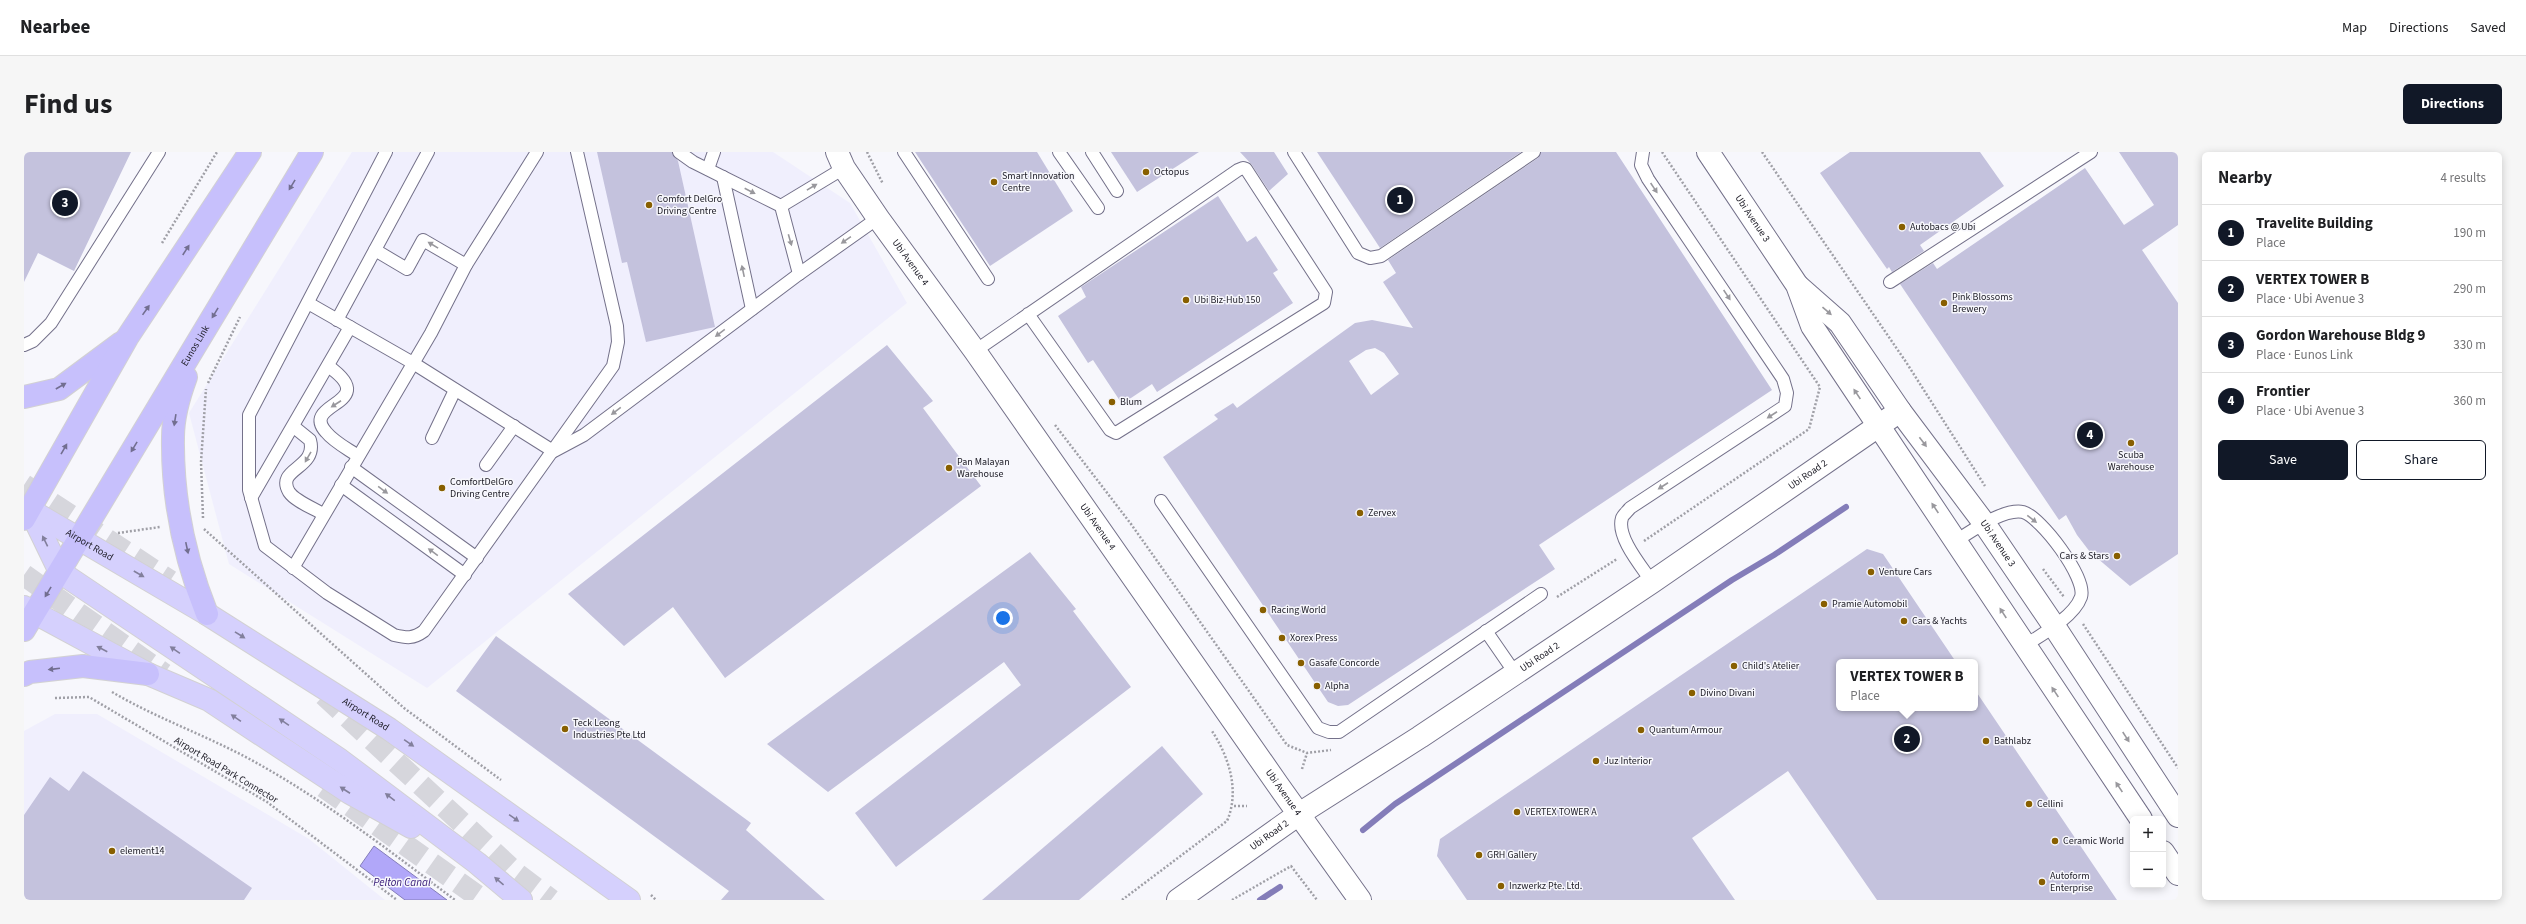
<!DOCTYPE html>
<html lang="en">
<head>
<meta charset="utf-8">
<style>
  :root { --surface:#fff; --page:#f6f6f6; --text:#202124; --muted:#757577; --line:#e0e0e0; --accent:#111827 }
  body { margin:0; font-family:"Source Sans 3",sans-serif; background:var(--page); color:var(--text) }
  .controls { position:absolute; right:12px; bottom:12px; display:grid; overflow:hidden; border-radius:6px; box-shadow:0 2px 10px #0003 }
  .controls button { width:36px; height:36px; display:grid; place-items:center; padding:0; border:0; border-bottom:1px solid var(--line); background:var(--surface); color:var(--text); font:20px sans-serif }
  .you { position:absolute; left:979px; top:466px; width:14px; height:14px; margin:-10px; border:3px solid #fff; border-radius:50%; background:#1a73e8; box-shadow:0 0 0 6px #1a73e833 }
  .badge { display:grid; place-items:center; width:26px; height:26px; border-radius:50%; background:var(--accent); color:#fff; font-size:13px; font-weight:700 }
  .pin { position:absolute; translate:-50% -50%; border:2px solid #fff; box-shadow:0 1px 4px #0006 }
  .popup { position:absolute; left:1812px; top:507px; width:142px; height:52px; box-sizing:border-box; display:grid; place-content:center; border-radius:6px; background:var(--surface); filter:drop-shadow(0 1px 3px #0005); font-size:13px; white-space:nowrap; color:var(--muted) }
  .popup b { font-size:15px; color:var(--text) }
  .popup::after { content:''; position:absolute; left:50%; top:100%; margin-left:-8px; border:8px solid transparent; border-top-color:var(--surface) }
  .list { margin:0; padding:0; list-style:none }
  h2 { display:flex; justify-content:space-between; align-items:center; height:52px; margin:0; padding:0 16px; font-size:17px }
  h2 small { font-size:13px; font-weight:400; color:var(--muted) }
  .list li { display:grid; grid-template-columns:26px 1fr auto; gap:12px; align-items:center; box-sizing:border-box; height:56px; padding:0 16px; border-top:1px solid var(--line) }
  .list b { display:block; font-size:15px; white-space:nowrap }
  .list p { margin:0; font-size:13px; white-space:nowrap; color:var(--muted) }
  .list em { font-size:13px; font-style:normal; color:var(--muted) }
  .actions { display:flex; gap:8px; padding:12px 16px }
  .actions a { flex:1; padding:9px 0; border:1px solid var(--accent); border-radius:6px; text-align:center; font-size:14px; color:var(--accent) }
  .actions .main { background:var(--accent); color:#fff }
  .map { position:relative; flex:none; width:2154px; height:748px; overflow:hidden; border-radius:6px }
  header { display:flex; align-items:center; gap:24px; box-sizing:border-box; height:56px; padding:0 20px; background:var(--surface); border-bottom:1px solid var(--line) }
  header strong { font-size:19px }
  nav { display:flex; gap:22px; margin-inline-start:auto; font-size:14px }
  .intro { display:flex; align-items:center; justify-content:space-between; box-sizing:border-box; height:96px; padding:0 24px }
  h1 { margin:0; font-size:28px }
  .button { padding:10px 18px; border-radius:6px; background:var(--accent); color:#fff; font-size:14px; font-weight:700 }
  main { display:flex; gap:24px; padding:0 24px }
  aside { flex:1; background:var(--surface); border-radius:6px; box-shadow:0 2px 10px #0003 }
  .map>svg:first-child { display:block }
  .built { fill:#f0effd }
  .water { fill:#b1a7f9; stroke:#847db9 }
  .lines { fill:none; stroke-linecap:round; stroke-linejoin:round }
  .stream { stroke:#847db9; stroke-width:6 }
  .building { fill:#c4c2dd; fill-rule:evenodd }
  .motorway-tunnel { stroke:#d6d6dc; stroke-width:22; stroke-dasharray:22 11; stroke-linecap:butt }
  .service-casing { stroke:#74718a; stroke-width:14 }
  .minor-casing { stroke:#74718a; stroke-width:24 }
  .tertiary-casing { stroke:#74718a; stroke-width:24 }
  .primary-casing { stroke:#d2d1d3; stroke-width:24 }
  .trunk-casing { stroke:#d2d1d3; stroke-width:24 }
  .path { stroke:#9f9fa6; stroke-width:2.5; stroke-dasharray:2 2; stroke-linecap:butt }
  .service { stroke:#fff; stroke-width:12 }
  .minor { stroke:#fff; stroke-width:22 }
  .tertiary { stroke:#fff; stroke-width:22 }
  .primary { stroke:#d5d0fd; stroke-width:22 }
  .trunk { stroke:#c7c0fc; stroke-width:22 }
  .oneway { fill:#726e90 }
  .oneway2 { fill:#99989d }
  .oneway3 { fill:#827f9c }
  .poi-dot { fill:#885f00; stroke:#f7f7fc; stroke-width:1.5 }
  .labels { text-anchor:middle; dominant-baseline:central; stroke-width:3; stroke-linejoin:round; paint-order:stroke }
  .poi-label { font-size:10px; fill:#1c1b25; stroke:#f7f7fc; text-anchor:start }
  .street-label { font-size:10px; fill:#1c1b25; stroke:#f7f7fc }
  .water-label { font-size:11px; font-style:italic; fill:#351875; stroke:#f7f7fc }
</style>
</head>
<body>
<header>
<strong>Nearbee</strong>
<nav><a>Map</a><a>Directions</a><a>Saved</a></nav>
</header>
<div class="intro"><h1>Find us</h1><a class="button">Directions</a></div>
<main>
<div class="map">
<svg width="2154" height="748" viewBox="0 0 2154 748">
  <rect width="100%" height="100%" fill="#f7f7fc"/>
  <!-- built -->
  <g class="built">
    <polygon points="328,0 749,0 826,51 883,151 403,536 205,412 165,261"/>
    <polygon points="31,562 73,562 285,687 361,748 0,748 0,579"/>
  </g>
  <!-- water -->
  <polygon class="water" points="350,694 423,748 381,748 336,714"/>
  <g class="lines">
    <!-- stream -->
    <g class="stream">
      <polyline points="1339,678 1371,652 1708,428 1750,403 1822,355"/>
      <polyline points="1236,748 1256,735"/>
    </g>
  </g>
  <!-- building -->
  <g class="building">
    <polygon points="0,0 107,0 50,119 14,101 0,130"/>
    <polygon points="573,0 648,0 654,9 691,175 622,190 603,110 598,111"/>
    <polygon points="891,0 1013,0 1049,59 966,114"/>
    <polygon points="1087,0 1175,0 1113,40"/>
    <polygon points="1216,0 1250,0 1264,22 1245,39 1228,13"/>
    <polygon points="1293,0 1497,0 1356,96"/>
    <path d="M1517,0h75l156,238 -233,155 16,24 -207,136 -10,1 -10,-4 -165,-245 55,-38 -4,-4 19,-12 4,5 118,-85 17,-3 41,8 -30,-46 13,-9 -8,-13 150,-102zM1351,196l9,5 15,21 -28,21 -22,-34 17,-11z"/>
    <polygon points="1826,0 1956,0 1980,34 1896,93 1900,99 1868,120 1865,115 1863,117 1796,21"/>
    <polygon points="2095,0 2154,0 2154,73 2118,98 2154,151 2154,402 2106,434 2066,400 2053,383 2042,363 2035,368 1876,132 1909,111 1913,117 2061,16 2100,73 2130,53"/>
    <polygon points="1194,44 1223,90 1232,84 1254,118 1249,121 1269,151 1133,240 1128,232 1098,252 1069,208 1064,211 1034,164 1062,145 1057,135"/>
    <polygon points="863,193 909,249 899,256 957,334 701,526 649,455 600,494 544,442"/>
    <polygon points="1843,397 1859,402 1932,510 1815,510 1815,556 1951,556 1951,538 2093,748 1853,748 1764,619 1668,686 1711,748 1443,748 1413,704 1416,687"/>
    <polygon points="1006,400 1052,457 1049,459 1107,535 872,715 831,661 997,533 980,510 804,640 743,592"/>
    <polygon points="472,484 727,671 722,678 801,748 697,748 705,739 432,539"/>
    <polygon points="1138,594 1179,642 1055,748 958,748"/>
    <polygon points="59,619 228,736 220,748 0,748 0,663 26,625 45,639"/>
  </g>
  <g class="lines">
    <!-- motorway-tunnel -->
    <g class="motorway-tunnel">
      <polyline points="0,333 146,429"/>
      <polyline points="0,423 140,522"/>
      <polyline points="300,543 493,722 527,748"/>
      <polyline points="300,635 459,748"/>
    </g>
    <!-- service casing -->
    <g class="service-casing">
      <g id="service">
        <path d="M362,0l-137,263v75l16,56 62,47 67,42c13,3 19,4 30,-4l189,-265 5,-24 -1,-16 -40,-174"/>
        <polyline points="655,0 669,10 757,54 775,122"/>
        <polyline points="880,0 964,127"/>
        <polyline points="1035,0 1074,56"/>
        <polyline points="1068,0 1093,39"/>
        <polyline points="1270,0 1334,101 1346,106 1357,104 1510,0"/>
        <path d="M1619,0l-2,13 7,14 135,200 4,14 -2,13 -155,102c-2,3 -7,7 -8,10 -6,19 20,49 30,64"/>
        <polyline points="684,17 690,0"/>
        <polyline points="699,25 728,157"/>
        <polyline points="757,54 820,16"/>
        <polyline points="351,98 383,117 399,88 442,113"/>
        <polyline points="1866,130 2067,0"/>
        <polyline points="284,151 389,211 529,299"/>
        <polyline points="313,168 404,0"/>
        <polyline points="0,193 9,189 27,171 135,0"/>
        <polyline points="951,199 1214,18 1219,16 1222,17 1302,140 1300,151 1092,281 1086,278 1004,162"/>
        <path d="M304,214c55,39 -29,36 -2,66 8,10 22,17 32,24"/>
        <path d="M270,275l16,13c8,29 -35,28 -21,52 6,9 24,16 34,22"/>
        <polyline points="408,286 431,238"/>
        <polyline points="530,299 560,283 775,122 854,66"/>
        <polyline points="462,313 490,274"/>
        <polyline points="327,315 453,406"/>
        <polyline points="317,333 441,423"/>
        <polyline points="227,346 326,175"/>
        <polyline points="1137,349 1294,576 1305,580 1315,580 1517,442"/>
        <path d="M1933,388c15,-9 47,-32 66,-28 18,5 64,66 58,85 -7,20 -40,38 -57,49"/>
        <polyline points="269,416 407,181 442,113 513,0"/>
        <polyline points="1462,479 1491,521"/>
      </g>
    </g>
    <!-- minor casing -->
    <g class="minor-casing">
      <g id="minor">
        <path id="s1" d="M1154,748l121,-86 121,-77 232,-155 248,-171"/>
      </g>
    </g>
    <!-- tertiary casing -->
    <g class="tertiary-casing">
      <g id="tertiary">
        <path id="s2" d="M813,0l7,16 34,50 97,133 303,434 82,115"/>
        <path id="s3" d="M1684,0l89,133 15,41 329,493"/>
        <path id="s4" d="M1774,134l42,37 60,88 84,112 70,103 124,190"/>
        <polyline points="2139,700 2154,722"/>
      </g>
    </g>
    <!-- primary casing -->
    <g class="primary-casing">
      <g id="primary">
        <path id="s5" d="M6,358l177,104 182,115 240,171"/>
        <polyline points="6,358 36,420 316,608 453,711 497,748"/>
        <polyline points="0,455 124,522 185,548 326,641 387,675"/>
      </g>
    </g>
    <!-- trunk casing -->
    <g class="trunk-casing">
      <g id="trunk">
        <path d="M162,225c-7,19 -13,40 -13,60 -1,60 12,122 34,177"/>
        <polyline points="0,245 35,237 97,191"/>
        <polyline points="0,367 103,186 226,0"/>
        <path id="s6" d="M0,478l288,-478"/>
        <polyline points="0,523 6,520 59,514 124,522"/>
      </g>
    </g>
    <!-- path -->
    <g class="path">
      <polyline points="843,0 859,32"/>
      <polyline points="1738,0 1882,210 1961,334"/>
      <polyline points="138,91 193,0"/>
      <polyline points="184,231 216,165"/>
      <polyline points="1031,273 1107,372 1263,593 1283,601 1307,598"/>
      <polyline points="179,366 177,310 182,237"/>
      <polyline points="180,377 380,556 477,628"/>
      <polyline points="94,381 136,375"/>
      <polyline points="1620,389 1785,277 1796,235 1638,0"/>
      <polyline points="2019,417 2040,445"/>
      <polyline points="1533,445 1593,407"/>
      <polyline points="2059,472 2154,616"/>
      <path d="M88,540c46,27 96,44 143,70 69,38 136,90 200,138"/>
      <polyline points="31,546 65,545 243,650 373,748"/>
      <polyline points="1278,617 1283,601"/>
      <polyline points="1210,654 1223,654"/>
      <polyline points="627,743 632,748"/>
      <path d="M1098,748l105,-79c13,-30 2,-64 -15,-90"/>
      <polyline points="1208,748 1267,714 1293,748"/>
    </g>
    <!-- service -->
    <use href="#service" class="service"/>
    <!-- minor -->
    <use href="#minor" class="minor"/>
    <!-- tertiary -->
    <use href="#tertiary" class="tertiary"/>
    <!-- primary -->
    <use href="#primary" class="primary"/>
    <!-- trunk -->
    <use href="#trunk" class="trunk"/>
  </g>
  <!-- one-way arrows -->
  <defs><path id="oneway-solid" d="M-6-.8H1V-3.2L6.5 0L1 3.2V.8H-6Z"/></defs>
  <g class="oneway">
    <use href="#oneway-solid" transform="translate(268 33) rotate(121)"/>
    <use href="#oneway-solid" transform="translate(162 98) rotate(-57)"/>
    <use href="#oneway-solid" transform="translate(122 158) rotate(-55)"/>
    <use href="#oneway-solid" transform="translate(191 161) rotate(121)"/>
    <use href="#oneway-solid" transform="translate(37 234) rotate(-30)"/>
    <use href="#oneway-solid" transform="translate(151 268) rotate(99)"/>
    <use href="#oneway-solid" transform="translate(110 295) rotate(121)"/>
    <use href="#oneway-solid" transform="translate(40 297) rotate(-60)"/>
    <use href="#oneway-solid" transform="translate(163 396) rotate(78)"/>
    <use href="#oneway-solid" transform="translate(24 440) rotate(121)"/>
    <use href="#oneway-solid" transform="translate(30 517) rotate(173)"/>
  </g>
  <g class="oneway2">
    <use href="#oneway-solid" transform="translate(788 35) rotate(-31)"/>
    <use href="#oneway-solid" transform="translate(1630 36) rotate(56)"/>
    <use href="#oneway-solid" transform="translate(726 39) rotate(27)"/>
    <use href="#oneway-solid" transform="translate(766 88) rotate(74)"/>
    <use href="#oneway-solid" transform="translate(822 88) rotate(145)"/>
    <use href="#oneway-solid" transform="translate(409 93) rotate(-149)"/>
    <use href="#oneway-solid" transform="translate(719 119) rotate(-102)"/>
    <use href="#oneway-solid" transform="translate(1703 143) rotate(56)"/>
    <use href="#oneway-solid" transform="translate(1803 159) rotate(41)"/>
    <use href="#oneway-solid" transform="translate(696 181) rotate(143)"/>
    <use href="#oneway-solid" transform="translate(1833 242) rotate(-124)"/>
    <use href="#oneway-solid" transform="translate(312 252) rotate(147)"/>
    <use href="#oneway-solid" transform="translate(592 259) rotate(143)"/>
    <use href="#oneway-solid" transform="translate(1748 263) rotate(147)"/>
    <use href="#oneway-solid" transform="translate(1899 290) rotate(53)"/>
    <use href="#oneway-solid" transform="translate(284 305) rotate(120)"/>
    <use href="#oneway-solid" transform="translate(1639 334) rotate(147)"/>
    <use href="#oneway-solid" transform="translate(359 338) rotate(36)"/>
    <use href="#oneway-solid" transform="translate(1911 356) rotate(-124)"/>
    <use href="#oneway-solid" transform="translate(2008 367) rotate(38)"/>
    <use href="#oneway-solid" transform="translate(409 400) rotate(-144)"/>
    <use href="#oneway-solid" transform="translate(1979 461) rotate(-123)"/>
    <use href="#oneway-solid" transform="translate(2031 540) rotate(-124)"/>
    <use href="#oneway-solid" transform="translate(2102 585) rotate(57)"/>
    <use href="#oneway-solid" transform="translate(2095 635) rotate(-124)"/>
  </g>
  <g class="oneway3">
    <use href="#oneway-solid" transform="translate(21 389) rotate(-116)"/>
    <use href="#oneway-solid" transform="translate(115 422) rotate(30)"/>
    <use href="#oneway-solid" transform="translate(216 483) rotate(32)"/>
    <use href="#oneway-solid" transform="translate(78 497) rotate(-152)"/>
    <use href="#oneway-solid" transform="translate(151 498) rotate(-146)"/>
    <use href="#oneway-solid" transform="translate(212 566) rotate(-146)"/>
    <use href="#oneway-solid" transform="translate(260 570) rotate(-146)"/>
    <use href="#oneway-solid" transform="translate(385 591) rotate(35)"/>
    <use href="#oneway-solid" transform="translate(321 638) rotate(-147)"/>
    <use href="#oneway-solid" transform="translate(366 645) rotate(-143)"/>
    <use href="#oneway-solid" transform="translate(490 666) rotate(35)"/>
    <use href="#oneway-solid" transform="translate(475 729) rotate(-140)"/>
  </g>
  <!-- markers -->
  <g class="poi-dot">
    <circle cx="1122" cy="20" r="4"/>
    <circle cx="970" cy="30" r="4"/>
    <circle cx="625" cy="53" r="4"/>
    <circle cx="1878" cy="75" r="4"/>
    <circle cx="1162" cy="148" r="4"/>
    <circle cx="1920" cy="151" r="4"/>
    <circle cx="1088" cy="250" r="4"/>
    <circle cx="2107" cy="291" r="4"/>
    <circle cx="925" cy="316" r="4"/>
    <circle cx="418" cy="336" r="4"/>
    <circle cx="1336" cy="361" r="4"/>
    <circle cx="2093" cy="404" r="4"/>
    <circle cx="1847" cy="420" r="4"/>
    <circle cx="1800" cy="452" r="4"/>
    <circle cx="1239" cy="458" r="4"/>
    <circle cx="1880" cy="469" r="4"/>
    <circle cx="1258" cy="486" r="4"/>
    <circle cx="1277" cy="511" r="4"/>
    <circle cx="1710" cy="514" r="4"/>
    <circle cx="1293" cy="534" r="4"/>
    <circle cx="1668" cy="541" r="4"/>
    <circle cx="541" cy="577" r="4"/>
    <circle cx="1617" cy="578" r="4"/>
    <circle cx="1962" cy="589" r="4"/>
    <circle cx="1572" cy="609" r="4"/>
    <circle cx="2005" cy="652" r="4"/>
    <circle cx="1493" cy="660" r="4"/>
    <circle cx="2031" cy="689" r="4"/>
    <circle cx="88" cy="699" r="4"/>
    <circle cx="1455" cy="703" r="4"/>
    <circle cx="2018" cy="730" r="4"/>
    <circle cx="1477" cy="734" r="4"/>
  </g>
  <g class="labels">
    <!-- poi labels -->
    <g class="poi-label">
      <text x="1130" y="20">Octopus</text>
      <text x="978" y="24">Smart Innovation<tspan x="978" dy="12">Centre</tspan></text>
      <text x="633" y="47">Comfort DelGro<tspan x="633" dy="12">Driving Centre</tspan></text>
      <text x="1886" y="75">Autobacs @ Ubi</text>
      <text x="1928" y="145">Pink Blossoms<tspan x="1928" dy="12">Brewery</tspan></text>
      <text x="1170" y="148">Ubi Biz-Hub 150</text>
      <text x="1096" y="250">Blum</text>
      <text x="2107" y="303" text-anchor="middle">Scuba<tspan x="2107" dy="12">Warehouse</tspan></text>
      <text x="933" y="310">Pan Malayan<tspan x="933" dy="12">Warehouse</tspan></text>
      <text x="426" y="330">ComfortDelGro<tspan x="426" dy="12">Driving Centre</tspan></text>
      <text x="1344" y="361">Zervex</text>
      <text x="2085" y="404" text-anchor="end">Cars &amp; Stars</text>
      <text x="1855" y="420">Venture Cars</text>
      <text x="1808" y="452">Pramie Automobil</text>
      <text x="1247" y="458">Racing World</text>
      <text x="1888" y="469">Cars &amp; Yachts</text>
      <text x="1266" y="486">Xorex Press</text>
      <text x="1285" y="511">Gasafe Concorde</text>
      <text x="1718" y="514">Child's Atelier</text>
      <text x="1301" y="534">Alpha</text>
      <text x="1676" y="541">Divino Divani</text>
      <text x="549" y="571">Teck Leong<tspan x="549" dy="12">Industries Pte Ltd</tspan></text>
      <text x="1625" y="578">Quantum Armour</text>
      <text x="1970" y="589">Bathlabz</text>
      <text x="1580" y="609">Juz Interior</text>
      <text x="2013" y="652">Cellini</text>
      <text x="1501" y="660">VERTEX TOWER A</text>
      <text x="2039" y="689">Ceramic World</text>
      <text x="96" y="699">element14</text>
      <text x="1463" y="703">GRH Gallery</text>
      <text x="2026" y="724">Autoform<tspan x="2026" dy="12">Enterprise</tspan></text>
      <text x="1485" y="734">Inzwerkz Pte. Ltd.</text>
    </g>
    <!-- street labels -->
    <g class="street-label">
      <text stroke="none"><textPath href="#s3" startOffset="80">Ubi Avenue 3</textPath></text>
      <text stroke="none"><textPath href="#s2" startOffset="133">Ubi Avenue 4</textPath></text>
      <text stroke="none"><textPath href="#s6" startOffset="332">Eunos Link</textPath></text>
      <text stroke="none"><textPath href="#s1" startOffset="760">Ubi Road 2</textPath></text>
      <text stroke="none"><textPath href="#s2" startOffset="457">Ubi Avenue 4</textPath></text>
      <text stroke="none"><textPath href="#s4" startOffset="327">Ubi Avenue 3</textPath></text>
      <text stroke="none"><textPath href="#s5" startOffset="69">Airport Road</textPath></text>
      <text stroke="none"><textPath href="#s1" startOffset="436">Ubi Road 2</textPath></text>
      <text stroke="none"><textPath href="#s5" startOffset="393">Airport Road</textPath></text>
      <text transform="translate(202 618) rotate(31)">Airport Road Park Connector</text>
      <text stroke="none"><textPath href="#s2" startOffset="781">Ubi Avenue 4</textPath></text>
      <text stroke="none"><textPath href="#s1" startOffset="112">Ubi Road 2</textPath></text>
    </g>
    <!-- water labels -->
    <g class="water-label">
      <text x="378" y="730">Pelton Canal</text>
    </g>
  </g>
</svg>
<div class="controls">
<button>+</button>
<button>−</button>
</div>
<div class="you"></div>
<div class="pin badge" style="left:1376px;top:48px">1</div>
<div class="pin badge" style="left:1883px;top:587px">2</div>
<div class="popup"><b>VERTEX TOWER B</b>Place</div>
<div class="pin badge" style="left:41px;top:51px">3</div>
<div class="pin badge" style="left:2066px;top:283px">4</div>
</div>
<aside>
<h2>Nearby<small>4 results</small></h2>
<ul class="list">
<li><span class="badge">1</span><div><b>Travelite Building</b><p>Place</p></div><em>190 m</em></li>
<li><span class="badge">2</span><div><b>VERTEX TOWER B</b><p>Place · Ubi Avenue 3</p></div><em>290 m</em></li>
<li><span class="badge">3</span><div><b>Gordon Warehouse Bldg 9</b><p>Place · Eunos Link</p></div><em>330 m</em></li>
<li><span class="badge">4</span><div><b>Frontier</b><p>Place · Ubi Avenue 3</p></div><em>360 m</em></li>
</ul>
<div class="actions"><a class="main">Save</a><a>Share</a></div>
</aside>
</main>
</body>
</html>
